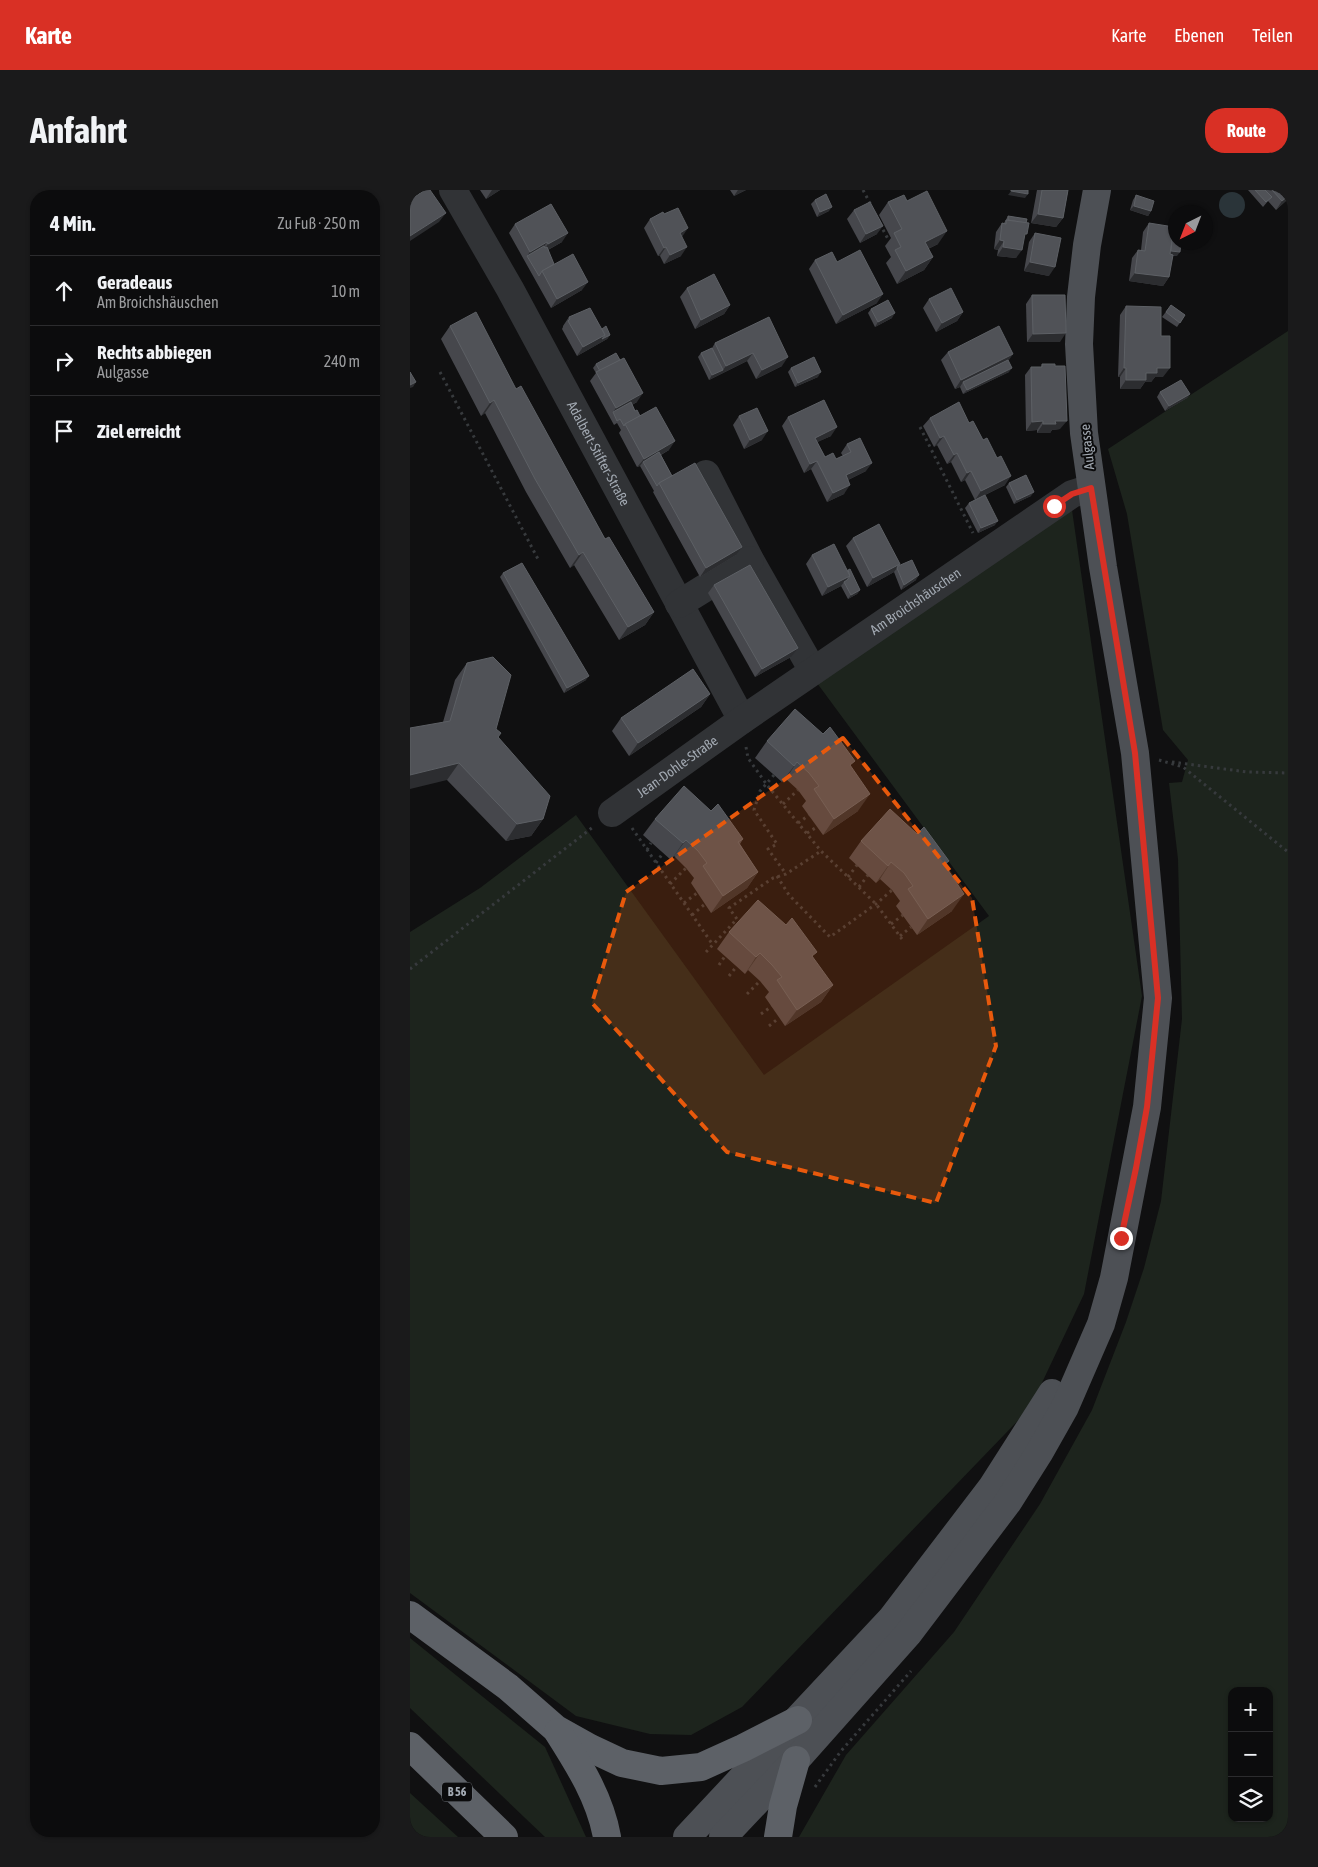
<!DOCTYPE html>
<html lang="de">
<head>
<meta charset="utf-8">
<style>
  :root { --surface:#0c0c0d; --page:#1a1a1b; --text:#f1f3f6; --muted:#9a9b9d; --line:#2c2c2e; --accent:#d93025 }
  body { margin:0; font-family:"Asap Condensed",sans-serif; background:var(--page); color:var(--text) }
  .controls { position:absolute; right:15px; bottom:15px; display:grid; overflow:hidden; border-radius:10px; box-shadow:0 1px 4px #0004 }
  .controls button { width:45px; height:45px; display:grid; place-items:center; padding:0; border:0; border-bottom:1px solid var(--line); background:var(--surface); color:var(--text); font:25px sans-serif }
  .compass { position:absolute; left:758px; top:15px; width:45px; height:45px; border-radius:50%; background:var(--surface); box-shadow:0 1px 4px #0004; rotate:222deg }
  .stop { position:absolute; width:15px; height:15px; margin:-11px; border:4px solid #d93025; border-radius:50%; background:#fff }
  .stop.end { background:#d93025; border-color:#fff; box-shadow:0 1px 5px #0008 }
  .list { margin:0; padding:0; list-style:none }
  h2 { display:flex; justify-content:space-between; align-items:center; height:65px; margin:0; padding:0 20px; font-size:21px }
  h2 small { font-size:16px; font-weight:400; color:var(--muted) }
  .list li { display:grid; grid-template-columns:32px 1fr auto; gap:15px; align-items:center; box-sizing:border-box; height:70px; padding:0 20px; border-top:1px solid var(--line) }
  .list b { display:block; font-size:19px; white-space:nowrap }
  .list p { margin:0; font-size:16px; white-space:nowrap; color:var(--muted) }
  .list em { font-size:16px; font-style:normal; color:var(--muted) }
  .icon { flex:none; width:28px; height:28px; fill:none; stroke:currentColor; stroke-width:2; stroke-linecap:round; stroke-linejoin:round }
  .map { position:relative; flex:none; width:878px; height:1647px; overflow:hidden; border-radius:20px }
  header { display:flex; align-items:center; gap:30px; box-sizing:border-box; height:70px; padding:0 25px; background:var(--accent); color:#fff }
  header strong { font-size:24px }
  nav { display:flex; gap:28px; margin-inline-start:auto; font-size:18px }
  .intro { display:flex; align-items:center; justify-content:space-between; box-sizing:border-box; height:120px; padding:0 30px }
  h1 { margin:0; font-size:35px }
  .button { padding:12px 22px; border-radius:20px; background:var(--accent); color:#fff; font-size:18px; font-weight:700 }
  main { display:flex; gap:30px; padding:0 30px }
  aside { flex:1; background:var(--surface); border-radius:20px; box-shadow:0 1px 4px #0004 }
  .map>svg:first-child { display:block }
  .green { fill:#1d241d; fill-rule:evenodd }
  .water { fill:#2a3439 }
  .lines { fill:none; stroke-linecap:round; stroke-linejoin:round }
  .path { stroke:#373a3d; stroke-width:3; stroke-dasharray:2.5 4; stroke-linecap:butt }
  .minor { stroke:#313336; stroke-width:28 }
  .major { stroke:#4d5055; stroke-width:28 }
  .highway { stroke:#5d6167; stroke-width:28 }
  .wall { fill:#46474c }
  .shaded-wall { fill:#2c2d30 }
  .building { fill:#505257; stroke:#5d6065 }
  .route { stroke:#d93025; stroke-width:6 }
  .marked { fill:#e8590c; fill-opacity:0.2; stroke:#e8590c; stroke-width:4; stroke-dasharray:10 6; stroke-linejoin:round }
  .labels { text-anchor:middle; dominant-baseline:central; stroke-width:4; stroke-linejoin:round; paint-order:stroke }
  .shield { fill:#0b0b0c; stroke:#757a80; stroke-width:1 }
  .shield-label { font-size:12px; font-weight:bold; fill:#a2a9b2 }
  .street-label { font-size:14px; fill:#a2a9b2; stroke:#0b0b0c }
</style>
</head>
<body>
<header>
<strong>Karte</strong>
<nav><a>Karte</a><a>Ebenen</a><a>Teilen</a></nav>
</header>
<div class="intro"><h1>Anfahrt</h1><a class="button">Route</a></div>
<main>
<aside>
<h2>4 Min.<small>Zu Fuß · 250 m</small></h2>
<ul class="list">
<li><svg class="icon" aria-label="ahead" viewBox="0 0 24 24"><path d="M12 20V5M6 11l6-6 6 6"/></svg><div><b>Geradeaus</b><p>Am Broichshäuschen</p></div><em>10 m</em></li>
<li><svg class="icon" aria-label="right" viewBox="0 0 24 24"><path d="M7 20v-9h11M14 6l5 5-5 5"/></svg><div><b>Rechts abbiegen</b><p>Aulgasse</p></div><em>240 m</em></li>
<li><svg class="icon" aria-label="arrive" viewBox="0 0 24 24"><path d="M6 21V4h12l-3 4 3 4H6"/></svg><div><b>Ziel erreicht</b></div></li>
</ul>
</aside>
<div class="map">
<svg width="878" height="1647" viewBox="0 0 878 1647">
  <rect width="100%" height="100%" fill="#101011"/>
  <!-- green -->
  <g class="green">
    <path d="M878,141v1506h-489l47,-82 108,-123 86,-128 52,-94 34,-88 18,-54 17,-67 21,-182 -4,-160 -9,-76 13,-1 6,-22 -25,-30 -36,-216 -19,-65zM822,1501h37v127h-37z"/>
    <polygon points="662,320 732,806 674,1104 620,1218 332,1517 281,1545 240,1544 166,1526 0,1403 0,742 70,698 166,625 354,885 579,726 407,493"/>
    <polygon points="0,1448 135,1557 176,1647 135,1647 0,1518"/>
    <polygon points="0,1603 48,1647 0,1647"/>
  </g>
  <!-- water -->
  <circle class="water" cx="822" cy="15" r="13"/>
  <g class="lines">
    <!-- path -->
    <g class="path">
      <polyline points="453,0 461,15"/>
      <polyline points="470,34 478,49"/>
      <polyline points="30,182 129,371"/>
      <polyline points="510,237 563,343"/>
      <polyline points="336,557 338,568 357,595 411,661 466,714 492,749"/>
      <polyline points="749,570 773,577 878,662"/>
      <polyline points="762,572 837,582 878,583"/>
      <polyline points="364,585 350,601 344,620 367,654 358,659 376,684"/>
      <polyline points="373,614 388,600"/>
      <polyline points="388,633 399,625"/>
      <polyline points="222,638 303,755"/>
      <polyline points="397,643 407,637"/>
      <polyline points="237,660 241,653"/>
      <polyline points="246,673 253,663"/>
      <polyline points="367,686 379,705 420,747 466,714 482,700"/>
      <polyline points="438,687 447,675"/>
      <polyline points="260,694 276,678"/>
      <polyline points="449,697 458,685"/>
      <polyline points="274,713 287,703"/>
      <polyline points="282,725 295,714"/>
      <polyline points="481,734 493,725"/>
      <polyline points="490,746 501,737"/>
      <polyline points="296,762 327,729 319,718 363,688 376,684 411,661"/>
      <polyline points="309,775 315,766"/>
      <polyline points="0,779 183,637"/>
      <polyline points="319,786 327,776"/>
      <polyline points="337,804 350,791"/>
      <polyline points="351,824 362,816"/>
      <polyline points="359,836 369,828"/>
      <polyline points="405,1597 431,1561 501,1481"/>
    </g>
    <!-- minor -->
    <g class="minor">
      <path id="s1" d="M43,0l57,99 232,431"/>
      <polyline points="296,284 340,370 403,481"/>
      <polyline points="269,414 340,370"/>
      <path id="s2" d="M202,623l130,-93 330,-226 19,-6"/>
    </g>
    <!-- major -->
    <g class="major">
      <polyline points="277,1647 482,1428 582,1297 642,1203"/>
      <polyline points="313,1647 386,1570 498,1444 598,1312 629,1263 655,1217 691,1134 704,1088 737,917 748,808 725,563 693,377 674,243 669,154 671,107 677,55 687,0"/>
    </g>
    <!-- highway -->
    <g class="highway">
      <polyline points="0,1425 98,1497 146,1539 180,1558 212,1573 251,1581 291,1577 333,1558 388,1530"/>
      <path d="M148,1542c21,33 42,66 49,105"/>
      <polyline points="0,1556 94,1647"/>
      <polyline points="368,1647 373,1616 386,1570"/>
    </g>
  </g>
  <!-- wall -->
  <g class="wall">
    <polygon points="70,0 90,0 76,9"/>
    <polygon points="320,0 336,0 324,6"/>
    <polygon points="627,0 658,0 653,28 646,37 621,33"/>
    <polygon points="838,0 878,0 878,9 866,20 858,11 853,17"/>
    <polygon points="726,5 741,21 738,26 720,20 723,10"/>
    <polygon points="405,10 419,21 407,27 401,14"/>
    <polygon points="497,11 528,54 518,59 523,67 514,80 487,94 476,73 481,67 475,56 481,48 469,25 478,12"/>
    <polygon points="444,20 467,44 450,53 437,29"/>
    <polygon points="254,24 272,47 271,66 254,74 250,66 248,66 234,38 240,29"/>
    <polygon points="598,26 614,48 606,68 587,66 588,60 584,59 586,42 592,33 594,33"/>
    <polygon points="739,33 763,41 767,66 762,66 759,87 753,96 719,91 722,68 728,60 731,60 733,42"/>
    <polygon points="105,34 152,52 138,60 144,74 172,100 141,118 99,43"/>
    <polygon points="625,43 639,86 614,81 619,52"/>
    <polygon points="405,70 427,72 467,113 426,134 399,79"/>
    <polygon points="277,98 320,115 314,124 285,139 270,107"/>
    <polygon points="622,105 650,152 617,152 616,114"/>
    <polygon points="519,109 553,122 547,131 526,142 513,118"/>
    <polygon points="761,115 775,125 767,137 752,127"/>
    <polygon points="716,116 751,146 753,187 745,187 741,192 735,192 730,199 710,199 710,187 708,187 710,125"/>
    <polygon points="461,119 482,128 465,137 458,123"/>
    <polygon points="159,127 192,139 200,145 197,149 167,166 152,139 153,137 153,136"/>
    <polygon points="359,127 372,176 346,189 337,171 299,190 288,167 291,163 302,158 305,153"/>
    <polygon points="40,136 106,199 195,349 244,422 235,435 209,450 164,375 160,378 116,302 75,223 71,226 31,149"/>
    <polygon points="538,162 599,182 553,204 550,197 545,199 531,170"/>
    <polygon points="186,174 227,212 222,215 225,221 259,260 251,265 262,286 326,365 290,387 243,302 244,301 230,276 227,277 209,243 211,240 207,233 204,235 180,191 186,183 183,178"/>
    <polygon points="632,174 650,239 642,240 640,243 627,243 627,240 616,241 615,185 621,177 631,177"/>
    <polygon points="381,178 408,187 385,197 378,182"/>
    <polygon points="750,202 780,204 777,208 755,221 747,207"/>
    <polygon points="329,226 352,250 334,259 323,235"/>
    <polygon points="378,227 421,246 407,252 415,267 426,269 433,266 431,263 437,254 456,281 438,290 434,304 417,312 401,279 394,283 372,236"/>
    <polygon points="520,228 559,233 595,295 565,310 555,290 551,292 541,272 537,274 527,255 524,257 513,236"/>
    <polygon points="599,293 621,306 604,314 596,297"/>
    <polygon points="559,313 585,335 568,343 555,318"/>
    <polygon points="443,348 490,374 488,376 506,390 491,400 484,382 457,397 436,356"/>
    <polygon points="402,365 438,380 450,400 447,404 438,409 431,396 412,406 396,374"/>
    <polygon points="93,383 176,490 154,503 90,387"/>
    <polygon points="304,395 381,467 345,487 298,403"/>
    <polygon points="57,473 86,539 88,547 133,629 121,646 96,651 37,590 33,532 45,490"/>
    <polygon points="300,504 291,517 219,566 202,541 211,528"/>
    <polygon points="357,551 441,577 448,621 413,645 392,616 396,611 388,600 376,589 372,592 345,568"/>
    <polygon points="301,621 333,649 330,654 348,682 337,698 301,723 281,693 284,688 276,678 264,666 261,670 233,645 245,629"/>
    <polygon points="507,644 539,671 535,676 542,721 507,745 486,716 490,711 482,700 470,689 466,693 439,668 451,651"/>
    <polygon points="319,742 423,795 411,812 375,836 355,807 359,802 350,791 338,780 335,784 307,759"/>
  </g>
  <!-- shaded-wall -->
  <g class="shaded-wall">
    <polygon points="82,0 90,0 76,9"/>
    <polygon points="328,0 336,0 324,6"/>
    <polygon points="601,1 618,4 615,8 598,5"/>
    <polygon points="878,6 878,9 866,20 872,11"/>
    <polygon points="724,16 741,21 738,26 720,20"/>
    <polygon points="422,17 419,21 407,27 410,22"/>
    <polygon points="36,23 29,32 0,51 0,46"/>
    <polygon points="628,24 653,28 646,37 621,33"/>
    <polygon points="473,36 467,44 450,53 456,44"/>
    <polygon points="278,38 272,47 270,43"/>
    <polygon points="537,41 528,54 506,65 515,52"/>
    <polygon points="158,43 152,52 132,63 138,54"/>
    <polygon points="590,50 594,51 588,60 584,59"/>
    <polygon points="137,52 131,61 117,66 120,62"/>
    <polygon points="256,57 250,66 248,66 254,58"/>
    <polygon points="277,57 271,66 254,74 260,65"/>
    <polygon points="593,57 612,60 606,68 587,66"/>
    <polygon points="758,60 770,62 767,66 755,65"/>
    <polygon points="523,67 514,80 487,94 496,81"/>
    <polygon points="620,72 645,77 639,86 614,81"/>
    <polygon points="725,83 759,87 753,96 719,91"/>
    <polygon points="178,92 172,100 141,118 147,109"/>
    <polygon points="473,104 467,113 426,134 433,125"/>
    <polygon points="320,115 314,124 285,139 291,130"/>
    <polygon points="553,122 547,131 526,142 532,133"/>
    <polygon points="485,123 482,128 465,137 468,132"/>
    <polygon points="656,143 650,152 617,152 623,144"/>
    <polygon points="195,145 200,145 197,149 167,166 173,157"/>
    <polygon points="343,163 337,171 299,190 302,185 313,180 316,176"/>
    <polygon points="603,164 597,173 553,192 550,197 545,199 551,190"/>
    <polygon points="378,167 372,176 346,189 352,180"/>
    <polygon points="602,178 599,182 553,204 557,200"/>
    <polygon points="714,178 716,178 710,187 708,187"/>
    <polygon points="747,178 760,178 753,187 745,187 741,192 735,192 730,199 710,199 716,190 736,183"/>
    <polygon points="411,182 408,187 385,197 388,193"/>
    <polygon points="6,192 3,197 0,198 0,195"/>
    <polygon points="233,203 227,212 204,224 203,222 206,218"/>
    <polygon points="780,204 777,208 755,221 759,216"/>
    <polygon points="84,210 75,223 71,226 80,213"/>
    <polygon points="633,231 627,240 616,241 622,232"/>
    <polygon points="645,231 657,231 650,239 642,240 640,243 627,243 633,234"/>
    <polygon points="427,237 421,246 399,256 405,248"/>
    <polygon points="358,241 352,250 334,259 340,250"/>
    <polygon points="534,246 527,255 524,257 530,248"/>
    <polygon points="265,251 259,260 234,274 233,272 230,276 227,277 234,269"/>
    <polygon points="547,263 541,272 537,274 544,265"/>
    <polygon points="407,271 401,279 394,283 400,274"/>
    <polygon points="462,273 456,281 430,294 436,285"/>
    <polygon points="561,281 555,290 551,292 557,283"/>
    <polygon points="601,286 595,295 565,310 571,301"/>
    <polygon points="440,295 434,304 417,312 423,303"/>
    <polygon points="624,302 621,306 604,314 607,310"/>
    <polygon points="588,331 585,335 568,343 571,338"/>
    <polygon points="332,357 326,365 290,387 296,378"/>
    <polygon points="173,362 164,375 160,378 169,365"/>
    <polygon points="490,374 484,382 457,397 463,388"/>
    <polygon points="509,385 506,390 491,400 494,395"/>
    <polygon points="440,386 435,393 434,392 431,396 412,406 418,397"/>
    <polygon points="450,400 447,404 438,409 441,405"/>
    <polygon points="244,422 235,435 209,450 218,437"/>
    <polygon points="388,458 381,467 345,487 352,479"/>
    <polygon points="179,486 176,490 154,503 157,498"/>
    <polygon points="300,504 291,517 219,566 228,553"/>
    <polygon points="387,572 376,589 372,592"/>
    <polygon points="49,573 37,590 0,599 0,585"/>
    <polygon points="460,604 448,621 413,645 424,629"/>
    <polygon points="133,629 121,646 96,651 107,634"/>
    <polygon points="276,650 261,670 273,653"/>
    <polygon points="481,672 470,689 466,693 478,676"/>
    <polygon points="348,682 337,698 301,723 313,706"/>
    <polygon points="554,704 542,721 507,745 518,729"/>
    <polygon points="350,763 338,780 335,784 346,767"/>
    <polygon points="423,795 411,812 375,836 387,820"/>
  </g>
  <!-- building -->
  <g class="building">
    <polygon points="15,0 20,0 36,23 0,46 0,10"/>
    <polygon points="601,0 618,0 618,4 601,1"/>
    <polygon points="632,0 658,0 653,28 628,24"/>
    <polygon points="845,0 855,0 862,7 856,12"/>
    <polygon points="862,0 878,0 878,6 872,11"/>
    <polygon points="517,1 537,41 515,52 523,67 496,81 485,60 491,57 484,43 492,39 478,12 494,5 497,11"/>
    <polygon points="416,4 422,17 410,22 405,10"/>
    <polygon points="726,5 744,11 741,21 724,16"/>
    <polygon points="460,12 473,36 456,44 444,20"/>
    <polygon points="141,14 158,43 138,54 137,52 120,62 105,34"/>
    <polygon points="268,18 278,38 270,43 277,57 260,65 256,57 254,58 240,29 253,22 254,24"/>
    <polygon points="598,26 617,29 616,33 598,30"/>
    <polygon points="596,30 619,33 617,44 615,44 612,60 593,57 594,51 590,50 592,33 596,34"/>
    <polygon points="739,33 764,37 760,64 763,65 759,87 725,83 728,60 735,61"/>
    <polygon points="763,41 766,42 766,52 771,52 770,62 761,61"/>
    <polygon points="625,43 651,48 645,77 620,72"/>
    <polygon points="134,56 135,58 137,57 144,74 132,81 129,86 117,66"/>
    <polygon points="450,60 473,104 433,125 405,70 422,62 427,72"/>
    <polygon points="163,64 178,92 147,109 132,81"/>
    <polygon points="304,84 320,115 291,130 277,98"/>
    <polygon points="541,98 553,122 532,133 519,109"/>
    <polygon points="622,105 655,105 656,143 623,144"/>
    <polygon points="478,110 485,123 468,132 461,119"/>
    <polygon points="761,115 775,125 770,133 756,122"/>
    <polygon points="716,116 751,117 751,146 760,146 760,178 747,178 747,183 736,183 736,190 716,190 716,178 714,178"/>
    <polygon points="180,118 195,145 173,157 158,131 160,129 159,127"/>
    <polygon points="66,122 106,199 111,196 195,349 199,347 244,422 218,437 173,362 169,365 125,289 84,210 80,213 40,136"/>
    <polygon points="359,127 378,167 352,180 343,163 316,176 305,153"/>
    <polygon points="196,136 200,145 192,149 195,145 192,139"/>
    <polygon points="589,136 603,164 551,190 538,162"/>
    <polygon points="302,158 313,180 302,185 291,163"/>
    <polygon points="206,163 210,170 190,181 186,174"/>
    <polygon points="404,167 411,182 388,193 381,178"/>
    <polygon points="214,168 233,203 206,218 186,182"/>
    <polygon points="598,170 602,178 557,200 553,192"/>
    <polygon points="632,174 645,174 645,176 655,176 657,231 645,231 646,234 633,234 633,231 622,232 621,177 632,177"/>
    <polygon points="0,182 6,192 0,195"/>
    <polygon points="771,190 780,204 759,216 750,202"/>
    <polygon points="414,210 427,237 405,248 415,267 423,263 426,269 441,262 437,254 450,248 462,273 436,285 440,295 423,303 407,271 400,274 378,227"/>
    <polygon points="221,212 225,221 227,220 230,226 215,234 214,236 210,229 207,231 203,222"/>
    <polygon points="549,212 559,233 563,231 573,250 577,248 587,268 591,266 601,286 571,301 561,281 557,283 547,263 544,265 534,246 530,248 520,228"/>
    <polygon points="246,217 265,251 234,269 215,234"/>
    <polygon points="347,218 358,241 340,250 329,226"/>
    <polygon points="249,262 262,286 249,293 247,296 233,272"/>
    <polygon points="285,273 332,357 296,378 249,293"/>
    <polygon points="616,285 624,302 607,310 599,293"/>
    <polygon points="575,305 588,331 571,338 559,313"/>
    <polygon points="469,334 490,374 463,388 443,348"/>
    <polygon points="424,354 440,386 418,397 402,365"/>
    <polygon points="502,370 509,385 494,395 487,378 488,376"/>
    <polygon points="112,373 179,486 157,498 93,383"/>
    <polygon points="340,375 388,458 352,479 304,395"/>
    <polygon points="440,379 450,400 441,405 434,392 437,390 440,386 438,380"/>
    <polygon points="83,467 101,485 86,539 91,543 88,547 140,606 133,629 107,634 49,573 0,585 0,538 40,531 57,473"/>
    <polygon points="283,479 300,504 228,553 211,528"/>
    <polygon points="385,519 413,544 420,537 445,571 440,575 460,604 424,629 404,599 409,596 399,583 387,572 384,576 357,551"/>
    <polygon points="274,596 301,621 308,614 333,649 328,652 348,682 313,706 293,676 297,673 288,661 276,650 273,653 245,629"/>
    <polygon points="480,619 507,644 514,637 539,671 534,674 554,704 518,729 498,699 503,696 494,683 481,672 478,676 451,651"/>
    <polygon points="348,710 376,735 382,728 407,762 402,766 423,795 387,820 367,790 372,787 362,775 350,763 346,767 319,742"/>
  </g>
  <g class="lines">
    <!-- route -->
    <polyline class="route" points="644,316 662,304 681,298 725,563 748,808 737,917 726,978 711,1048"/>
  </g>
  <!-- marked area -->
  <path class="marked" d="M433,548l129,160 24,148 -60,157 -209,-51 -135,-149 34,-111z"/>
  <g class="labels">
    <!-- shield labels -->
    <rect class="shield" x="32" y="1592.5" width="30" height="19" rx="4"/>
    <g class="shield-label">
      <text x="47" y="1602">B 56</text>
    </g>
    <!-- street labels -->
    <g class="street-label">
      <text transform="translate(677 257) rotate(-96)">Aulgasse</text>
      <text stroke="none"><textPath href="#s1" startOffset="301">Adalbert-Stifter-Straße</textPath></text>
      <text stroke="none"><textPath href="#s2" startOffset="370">Am Broichshäuschen</textPath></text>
      <text stroke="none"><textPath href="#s2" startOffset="80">Jean-Dohle-Straße</textPath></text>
    </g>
  </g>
</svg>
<div class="controls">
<button>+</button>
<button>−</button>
<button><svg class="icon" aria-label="layers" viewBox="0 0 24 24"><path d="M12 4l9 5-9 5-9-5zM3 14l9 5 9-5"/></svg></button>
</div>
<svg class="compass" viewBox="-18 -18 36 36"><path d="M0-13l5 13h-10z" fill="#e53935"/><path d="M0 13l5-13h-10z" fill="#9a9b9d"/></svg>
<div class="stop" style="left:644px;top:316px"></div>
<div class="stop end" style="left:711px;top:1048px"></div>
</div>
</main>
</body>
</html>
